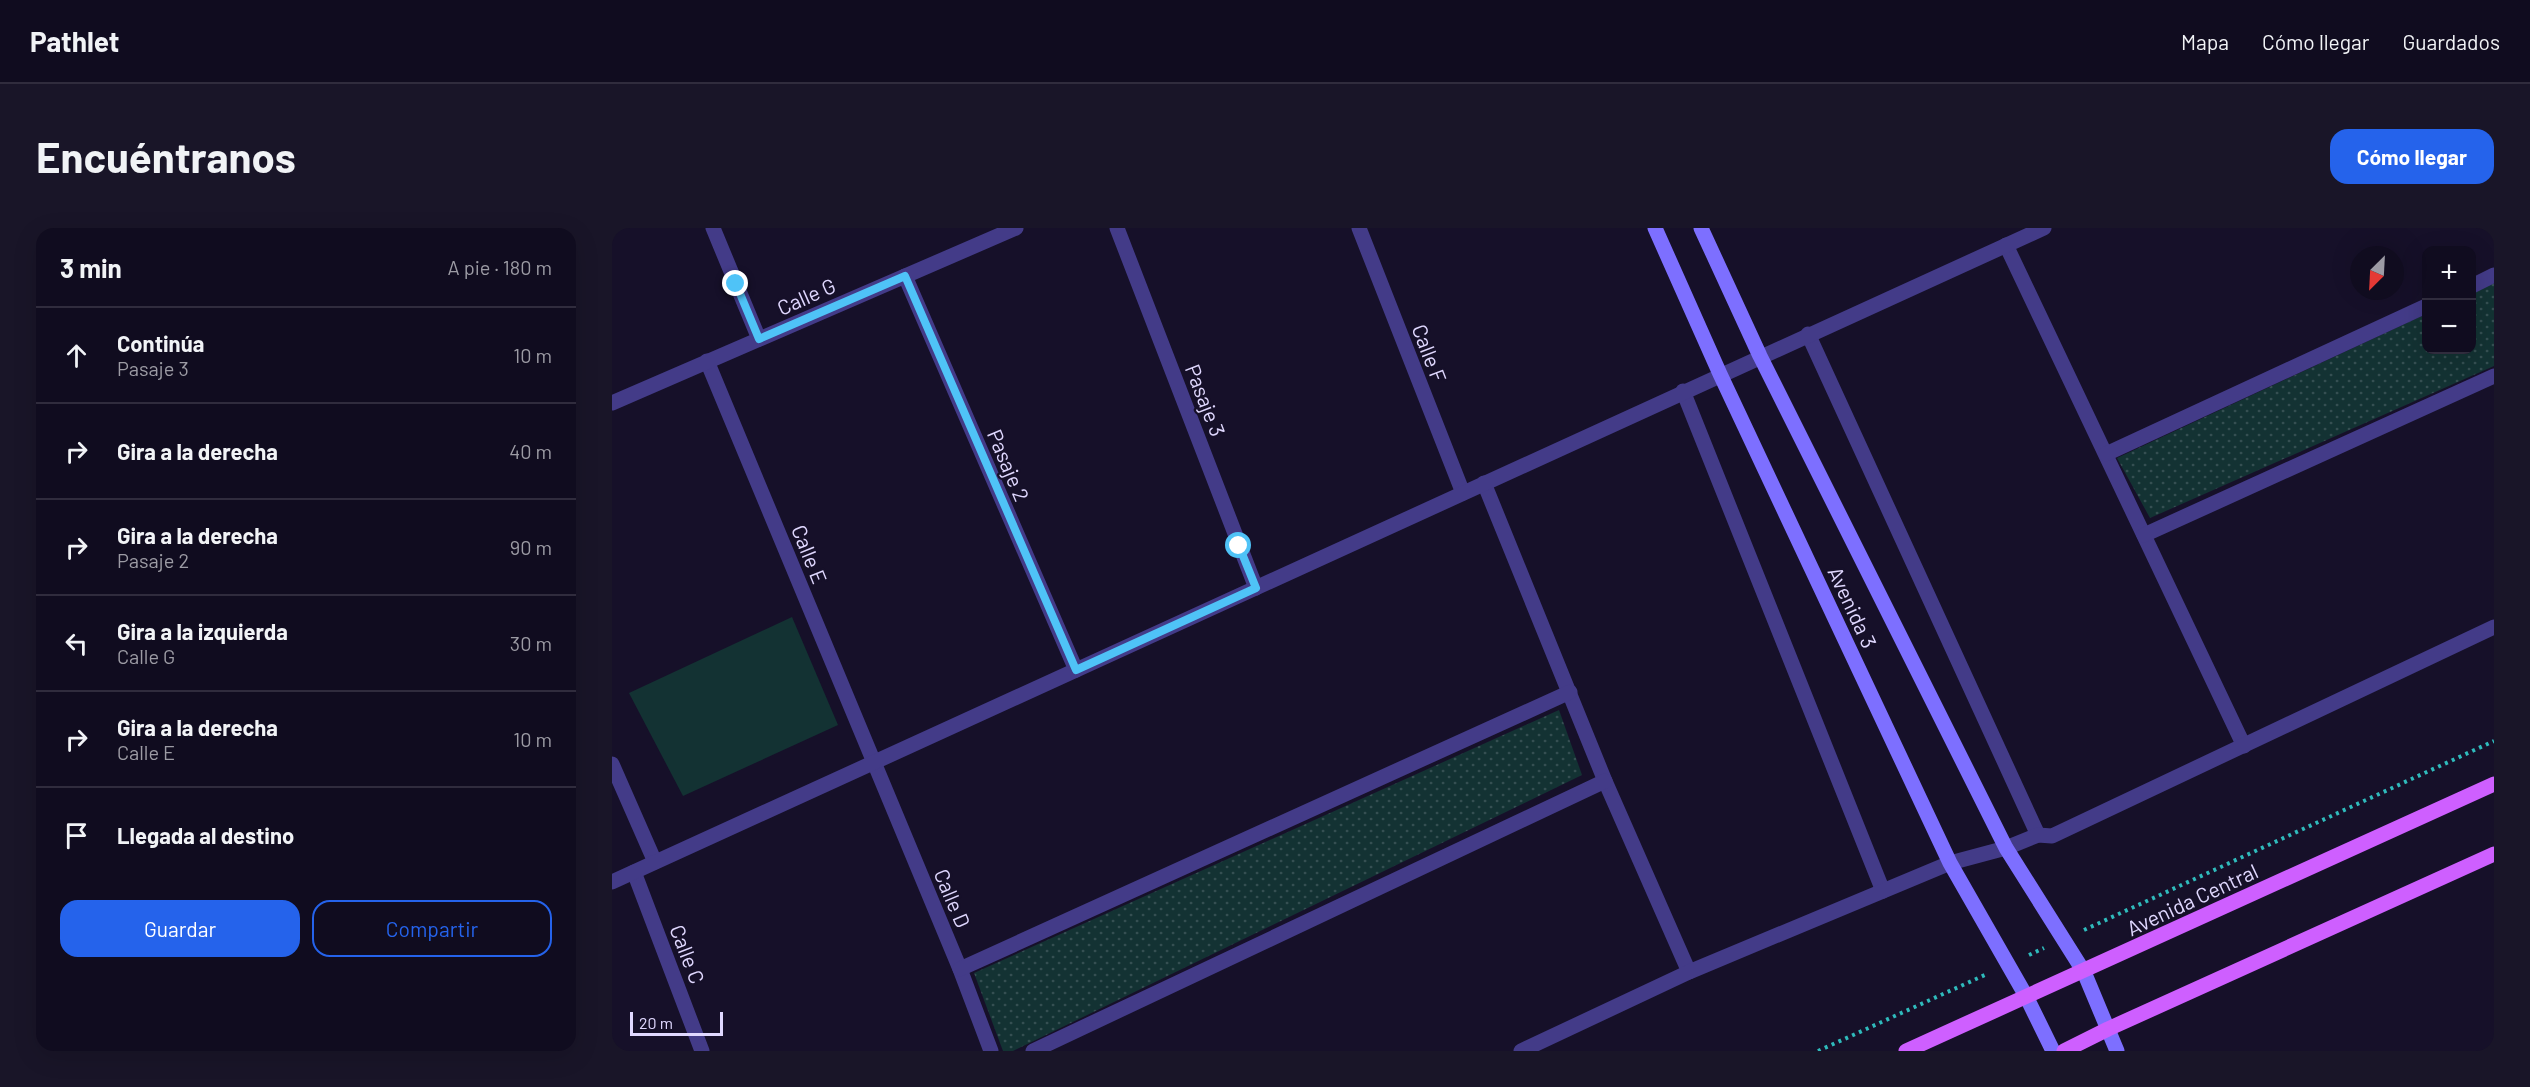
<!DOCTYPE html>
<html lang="es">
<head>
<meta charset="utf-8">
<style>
  :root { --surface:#100c1f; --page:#191528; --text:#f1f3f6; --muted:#9c9ba4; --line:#302c3d; --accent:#2563eb }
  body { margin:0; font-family:Barlow,sans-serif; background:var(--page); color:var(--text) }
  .controls { position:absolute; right:18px; top:18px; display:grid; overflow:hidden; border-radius:12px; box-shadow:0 6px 24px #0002 }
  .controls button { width:54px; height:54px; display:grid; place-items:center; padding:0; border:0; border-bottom:2px solid var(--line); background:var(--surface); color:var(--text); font:30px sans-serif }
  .compass { position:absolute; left:1738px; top:18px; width:54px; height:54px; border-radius:50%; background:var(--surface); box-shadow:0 6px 24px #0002; rotate:204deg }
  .scale { position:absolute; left:18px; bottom:15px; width:93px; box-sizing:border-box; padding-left:6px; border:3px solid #e0d8ff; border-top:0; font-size:16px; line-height:21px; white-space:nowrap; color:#e0d8ff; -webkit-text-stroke:4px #161029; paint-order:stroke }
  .stop { position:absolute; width:18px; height:18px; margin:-14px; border:4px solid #4fc3f7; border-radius:50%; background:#fff }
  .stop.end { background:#4fc3f7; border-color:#fff; box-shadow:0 2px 6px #0008 }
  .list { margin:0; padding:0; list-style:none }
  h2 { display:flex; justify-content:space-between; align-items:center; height:78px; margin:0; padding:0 24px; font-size:26px }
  h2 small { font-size:20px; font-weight:400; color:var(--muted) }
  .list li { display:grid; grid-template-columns:39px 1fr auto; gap:18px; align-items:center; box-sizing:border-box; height:96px; padding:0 24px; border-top:2px solid var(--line) }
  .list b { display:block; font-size:22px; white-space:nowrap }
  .list p { margin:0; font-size:20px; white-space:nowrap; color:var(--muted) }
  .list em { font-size:20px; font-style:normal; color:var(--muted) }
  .actions { display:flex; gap:12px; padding:18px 24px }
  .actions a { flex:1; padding:14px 0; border:2px solid var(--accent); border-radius:18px; text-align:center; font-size:21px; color:var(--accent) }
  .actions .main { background:var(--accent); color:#fff }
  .icon { flex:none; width:33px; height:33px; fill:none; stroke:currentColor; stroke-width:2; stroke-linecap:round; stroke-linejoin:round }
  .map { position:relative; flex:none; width:1882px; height:823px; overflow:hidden; border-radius:18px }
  header { display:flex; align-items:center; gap:36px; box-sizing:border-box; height:84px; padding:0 30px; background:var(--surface); border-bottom:2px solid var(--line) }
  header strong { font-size:28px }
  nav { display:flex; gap:33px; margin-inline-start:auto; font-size:21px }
  .intro { display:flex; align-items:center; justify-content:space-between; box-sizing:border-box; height:144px; padding:0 36px }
  h1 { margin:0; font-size:42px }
  .button { padding:15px 27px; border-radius:18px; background:var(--accent); color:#fff; font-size:21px; font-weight:700 }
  main { display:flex; gap:36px; padding:0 36px }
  aside { flex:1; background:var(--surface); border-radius:18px; box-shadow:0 6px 24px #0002 }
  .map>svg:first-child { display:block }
  .grass { fill:url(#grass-dots) }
  .garden { fill:#133233 }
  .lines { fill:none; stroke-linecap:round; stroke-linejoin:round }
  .path { stroke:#2fbbbc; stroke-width:4; stroke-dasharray:3 4.5; stroke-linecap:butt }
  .street { stroke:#433b88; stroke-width:15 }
  .secondary { stroke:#7d6fff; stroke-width:15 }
  .primary { stroke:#ce5fff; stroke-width:15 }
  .route { stroke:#4fc3f7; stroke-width:8 }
  .labels { text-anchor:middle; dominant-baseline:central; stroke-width:4.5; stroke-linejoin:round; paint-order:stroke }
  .street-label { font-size:21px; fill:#e0d8ff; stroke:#161029 }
</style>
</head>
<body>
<header>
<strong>Pathlet</strong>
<nav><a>Mapa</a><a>Cómo llegar</a><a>Guardados</a></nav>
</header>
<div class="intro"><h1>Encuéntranos</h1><a class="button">Cómo llegar</a></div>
<main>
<aside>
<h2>3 min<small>A pie · 180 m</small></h2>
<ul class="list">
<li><svg class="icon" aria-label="ahead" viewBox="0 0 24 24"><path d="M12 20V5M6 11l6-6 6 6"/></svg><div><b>Continúa</b><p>Pasaje 3</p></div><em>10 m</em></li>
<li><svg class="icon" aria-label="right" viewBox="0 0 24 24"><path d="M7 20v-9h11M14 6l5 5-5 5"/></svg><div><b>Gira a la derecha</b></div><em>40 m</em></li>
<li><svg class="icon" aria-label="right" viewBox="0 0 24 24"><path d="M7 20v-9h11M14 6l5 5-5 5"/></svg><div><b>Gira a la derecha</b><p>Pasaje 2</p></div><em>90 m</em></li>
<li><svg class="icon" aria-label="left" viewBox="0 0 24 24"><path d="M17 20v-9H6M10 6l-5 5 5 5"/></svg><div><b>Gira a la izquierda</b><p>Calle G</p></div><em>30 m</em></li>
<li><svg class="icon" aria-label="right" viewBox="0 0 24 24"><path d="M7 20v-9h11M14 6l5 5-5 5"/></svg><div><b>Gira a la derecha</b><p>Calle E</p></div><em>10 m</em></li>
<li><svg class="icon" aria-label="arrive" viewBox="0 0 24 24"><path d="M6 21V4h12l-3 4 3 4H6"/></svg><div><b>Llegada al destino</b></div></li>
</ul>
<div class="actions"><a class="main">Guardar</a><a>Compartir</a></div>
</aside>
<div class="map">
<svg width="1882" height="823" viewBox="0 0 1882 823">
  <defs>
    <pattern id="grass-dots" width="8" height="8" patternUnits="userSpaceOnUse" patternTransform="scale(1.5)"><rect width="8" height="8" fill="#133233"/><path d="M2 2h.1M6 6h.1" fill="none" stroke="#354f52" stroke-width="1.8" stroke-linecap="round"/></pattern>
  </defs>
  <rect width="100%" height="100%" fill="#161029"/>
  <!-- grass -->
  <g class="grass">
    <polygon points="1882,54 1882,138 1538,290 1505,230 1814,86 1814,122 1860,122 1860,65"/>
    <polygon points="947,482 970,547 401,823 391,823 362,745"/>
  </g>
  <!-- garden -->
  <polygon class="garden" points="180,389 226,497 71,568 17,465"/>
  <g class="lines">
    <!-- path -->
    <g class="path">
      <polyline points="1472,702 1882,513"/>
      <polyline points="1417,727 1432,720"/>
      <polyline points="1206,823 1375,746"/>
    </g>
    <!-- street -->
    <g class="street">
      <polyline points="101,0 147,111"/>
      <polyline points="505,0 644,360"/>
      <polyline points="747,0 851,265"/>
      <polyline points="1394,17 1632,518"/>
      <polyline points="293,48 464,442"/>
      <polyline points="1860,58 1882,47"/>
      <polyline points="1196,106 1426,607"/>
      <polyline points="95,133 348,741 379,823"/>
      <polyline points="1071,163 1271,663"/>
      <polyline points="0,175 404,0"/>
      <polyline points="1494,226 1814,78"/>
      <polyline points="872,255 993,553 1077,744"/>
      <polyline points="1532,307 1882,148"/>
      <polyline points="0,536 43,634"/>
      <polyline points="22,644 90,823"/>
      <polyline points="0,654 1432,0"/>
      <polyline points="348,741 958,464"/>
      <polyline points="421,823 993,553"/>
      <polyline points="909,823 1077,744 1338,635 1394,620 1426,607 1440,608 1882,399"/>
    </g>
    <!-- secondary -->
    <g class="secondary">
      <polyline points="1043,0 1108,146 1338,635 1414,768 1441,823"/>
      <polyline points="1089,0 1148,128 1394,620 1472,744 1505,823"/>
    </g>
    <!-- primary -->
    <g class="primary">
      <polyline points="1294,823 1882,556"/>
      <polyline points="1452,823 1496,801 1882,626"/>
    </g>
  </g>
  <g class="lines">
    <!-- route -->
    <polyline class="route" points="124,56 147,111 293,48 464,442 644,360 627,318"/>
  </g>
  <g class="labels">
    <!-- street labels -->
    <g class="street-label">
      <text transform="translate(194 68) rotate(-24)">Calle G</text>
      <text transform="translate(818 125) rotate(69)">Calle F</text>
      <text transform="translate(594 172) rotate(69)">Pasaje 3</text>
      <text transform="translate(397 237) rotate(67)">Pasaje 2</text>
      <text transform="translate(198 326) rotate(68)">Calle E</text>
      <text transform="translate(1241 379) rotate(65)">Avenida 3</text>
      <text transform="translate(341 670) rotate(67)">Calle D</text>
      <text transform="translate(1580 671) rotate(-25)">Avenida Central</text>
      <text transform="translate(76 726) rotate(69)">Calle C</text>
    </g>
  </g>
</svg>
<div class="controls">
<button>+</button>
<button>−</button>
</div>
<svg class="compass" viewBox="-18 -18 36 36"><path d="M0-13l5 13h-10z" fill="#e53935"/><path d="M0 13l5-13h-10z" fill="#9c9ba4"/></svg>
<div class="scale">20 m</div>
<div class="stop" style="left:627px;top:318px"></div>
<div class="stop end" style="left:124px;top:56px"></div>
</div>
</main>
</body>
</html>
